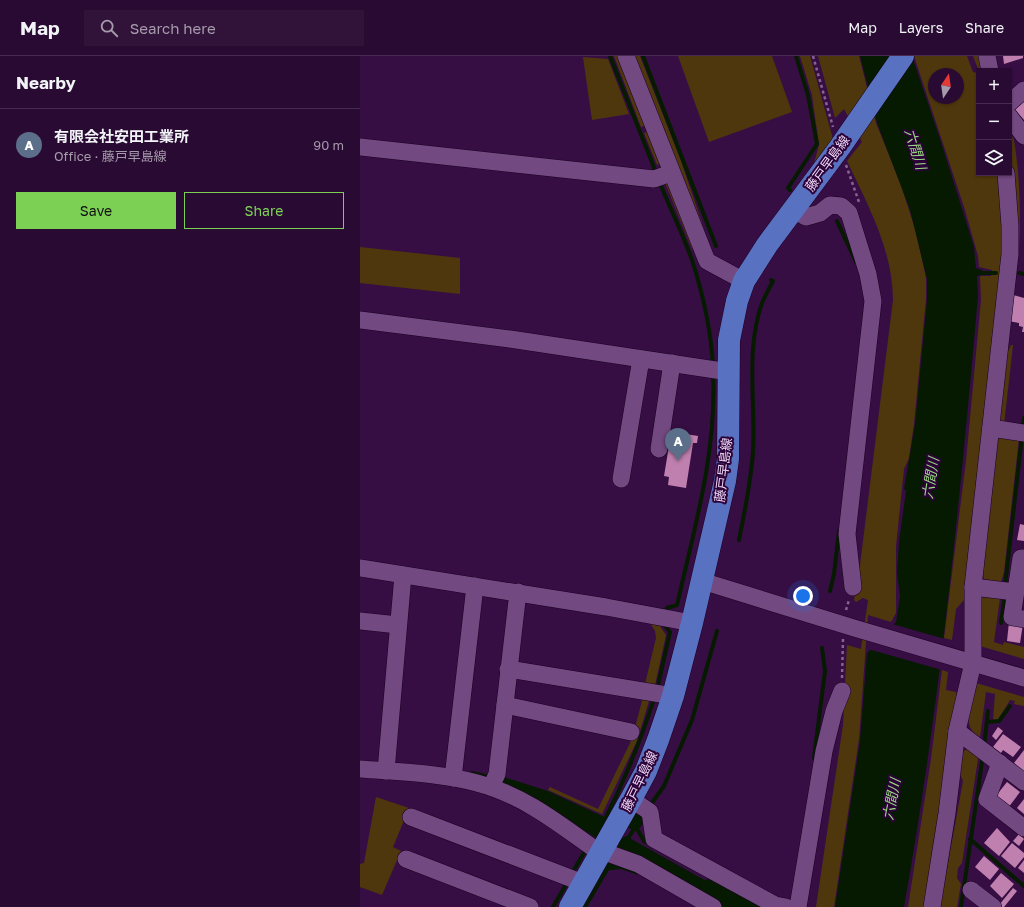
<!DOCTYPE html>
<html lang="en">
<head>
<meta charset="utf-8">
<style>
  :root { --surface:#290a32; --page:#31133a; --text:#f1f3f6; --muted:#a59aac; --line:#452b4d; --accent:#7cd155 }
  body { margin:0; font-family:"Golos Text","Noto Sans JP",sans-serif; background:var(--page); color:var(--text) }
  .controls { position:absolute; right:12px; top:12px; display:grid; overflow:hidden; border-radius:0px; box-shadow:0 1px 3px #0004 }
  .controls button { width:36px; height:36px; display:grid; place-items:center; padding:0; border:0; border-bottom:1px solid var(--line); background:var(--surface); color:var(--text); font:20px sans-serif }
  .compass { position:absolute; left:568px; top:12px; width:36px; height:36px; border-radius:50%; background:var(--surface); box-shadow:0 1px 3px #0004; rotate:13deg }
  .you { position:absolute; left:443px; top:540px; width:14px; height:14px; margin:-10px; border:3px solid #fff; border-radius:50%; background:#1a73e8; box-shadow:0 0 0 6px #1a73e833 }
  .badge { display:grid; place-items:center; width:26px; height:26px; border-radius:50%; background:var(--accent); color:#fff; font-size:13px; font-weight:700 }
  .pin { position:absolute; translate:-50% -33px; filter:drop-shadow(0 1px 2px #0008) }
  .pin::after { content:''; position:absolute; top:21px; width:14px; height:12px; background:inherit; clip-path:polygon(0 0,100% 0,50% 100%) }
  .list { margin:0; padding:0; list-style:none }
  h2 { display:flex; justify-content:space-between; align-items:center; height:52px; margin:0; padding:0 16px; font-size:17px }
  h2 small { font-size:13px; font-weight:400; color:var(--muted) }
  .list li { display:grid; grid-template-columns:26px 1fr auto; gap:12px; align-items:center; box-sizing:border-box; height:72px; padding:0 16px; border-top:1px solid var(--line) }
  .list b { display:block; font-size:15px; white-space:nowrap }
  .list p { margin:0; font-size:13px; white-space:nowrap; color:var(--muted) }
  .list em { font-size:13px; font-style:normal; color:var(--muted) }
  .actions { display:flex; gap:8px; padding:12px 16px }
  .actions a { flex:1; padding:9px 0; border:1px solid var(--accent); border-radius:0px; text-align:center; font-size:14px; color:var(--accent) }
  .actions .main { background:var(--accent); color:#111 }
  .icon { flex:none; width:22px; height:22px; fill:none; stroke:currentColor; stroke-width:2; stroke-linecap:round; stroke-linejoin:round }
  .map { position:relative; flex:none; width:664px; height:851px; overflow:hidden }
  header { display:flex; align-items:center; gap:24px; box-sizing:border-box; height:56px; padding:0 20px; background:var(--surface); border-bottom:1px solid var(--line) }
  header strong { font-size:19px }
  nav { display:flex; gap:22px; margin-inline-start:auto; font-size:14px }
  .search { width:280px; height:36px; background:var(--page); display:flex; align-items:center; gap:10px; box-sizing:border-box; padding:0 14px; border-radius:0px; color:var(--muted); font-size:15px }
  main { display:flex }
  aside { flex:1; background:var(--surface) }
  .map>svg:first-child { display:block }
  .green { fill:#4f370d; fill-rule:evenodd }
  .water { fill:#051a00 }
  .pier { fill:#370e43 }
  .lines { fill:none; stroke-linecap:round; stroke-linejoin:round }
  .stream { stroke:#051a00; stroke-width:4 }
  .river { stroke:#051a00; stroke-width:24 }
  .building { fill:#c080af }
  .minor-casing { stroke:#1a0023; stroke-width:18 }
  .major-casing { stroke:#1a0023; stroke-width:23 }
  .path { stroke:#856490; stroke-width:2.5; stroke-dasharray:3 3; stroke-linecap:butt }
  .minor { stroke:#734981; stroke-width:17 }
  .major { stroke:#5971c1; stroke-width:22 }
  .labels { text-anchor:middle; dominant-baseline:central; stroke-width:4; stroke-linejoin:round; paint-order:stroke }
  .street-label { font-size:13px; fill:#eed7f7; stroke:#2c0338 }
  .water-label { font-size:14px; font-style:italic; fill:#99d880; stroke:#2c0338 }
</style>
</head>
<body>
<header>
<strong>Map</strong>
<div class="search"><svg class="icon" aria-label="search" viewBox="0 0 24 24"><circle cx="10" cy="10" r="6"/><path d="M15 15l6 6"/></svg>Search here</div>
<nav><a>Map</a><a>Layers</a><a>Share</a></nav>
</header>
<main>
<aside>
<h2>Nearby<small></small></h2>
<ul class="list">
<li><span class="badge" style="background:#5c6f8a">A</span><div><b>有限会社安田工業所</b><p>Office · 藤戸早島線</p></div><em>90 m</em></li>
</ul>
<div class="actions"><a class="main">Save</a><a>Share</a></div>
</aside>
<div class="map">
<svg width="664" height="851" viewBox="0 0 664 851">
  <rect width="100%" height="100%" fill="#370e43"/>
  <!-- green -->
  <g class="green">
    <polygon points="254,0 263,0 288,69 281,71"/>
    <polygon points="272,0 280,0 321,105 344,173 339,174"/>
    <polygon points="318,0 412,0 432,56 349,86"/>
    <polygon points="440,0 450,0 473,83 453,111 459,89 452,39"/>
    <path d="M458,0h41l17,67 25,62 15,47 10,46v21l-12,125 -5,34 -5,11 -8,77v67l-5,9 -23,-7 -9,124 -25,168h-18l27,-182 4,-80 14,4 7,-49 -5,-2 -7,4 -2,-2 5,-27 34,-273c0,-49 -25,-95 -46,-139l15,-19 -18,-33 -9,9z"/>
    <path d="M554,0h53l6,16 4,1 1,-4 -5,-13h7l3,15h-4v102h21l5,65 -41,362 -8,9 -4,31 -8,-2 22,-177 15,-161 -1,-24h11l1,-6 -13,-3 -1,-11 -13,-46zM574,18h24v24h-24z"/>
    <polygon points="223,1 248,3 269,58 232,64"/>
    <polygon points="288,76 301,107 297,109 284,77"/>
    <path d="M653,79c7,38 8,77 6,115l-4,-1 -1,-65 -4,-35z"/>
    <polygon points="307,123 336,192 332,193 304,124"/>
    <polygon points="0,191 100,202 100,238 0,227"/>
    <polygon points="651,289 653,289 644,369 639,367 645,301"/>
    <polygon points="637,381 659,382 644,516 641,526 624,523 622,514"/>
    <polygon points="626,540 640,542 634,586 643,589 644,586 664,591 664,603 620,590 621,542"/>
    <polygon points="290,567 300,570 306,579 295,629 285,628 296,582 295,575"/>
    <polygon points="582,614 588,616 586,634 596,636 597,639 566,851 548,851 571,703"/>
    <path d="M616,627l48,14v9l-10,-2 1,-3 -5,-1 -12,20h-5l2,-26 -9,-2 -6,45c-21,-10 -8,-37 -4,-54z"/>
    <polygon points="283,641 289,645 277,685 242,758 188,734 190,731 238,753 272,683"/>
    <polygon points="610,692 617,697 618,703 602,807 598,812 597,822 601,828 597,851 580,851 603,725 599,716 603,695"/>
    <polygon points="16,741 49,752 33,791 41,795 22,839 0,831 0,808 4,807"/>
  </g>
  <!-- water -->
  <g class="water">
    <path d="M500,0h52l29,86 33,105 2,21 10,4v2l-9,2 1,20c-18,204 -38,409 -74,611h-69l25,-166 7,-88 29,-31 4,-26 -3,-23 2,-31 7,-51 -2,-2 11,-65 12,-124v-21l-17,-69 -33,-87z"/>
    <polygon points="144,721 188,735 251,764 239,784 178,744 142,727"/>
    <polygon points="281,756 286,763 277,776 267,771 274,758"/>
    <polygon points="266,780 380,844 377,851 364,851 281,805 256,793 261,783"/>
    <polygon points="248,806 277,814 278,819 261,813 243,815"/>
  </g>
  <!-- pier -->
  <polygon class="pier" points="532,568 585,583 582,614 508,593"/>
  <g class="lines">
    <!-- stream -->
    <g class="stream">
      <polyline points="250,0 297,119"/>
      <polyline points="283,0 356,190"/>
      <path d="M299,125c11,27 24,53 33,79 11,34 19,71 21,106"/>
      <polyline points="430,134 428,132 457,88 448,39 436,0"/>
      <polyline points="477,165 496,206"/>
      <polyline points="622,217 636,217"/>
      <polyline points="659,217 664,218"/>
      <polyline points="663,373 664,362"/>
      <path d="M379,484c6,-30 12,-58 14,-88 3,-49 -8,-101 9,-149 3,-7 7,-14 11,-22l-2,-1"/>
      <polyline points="645,530 662,380"/>
      <polyline points="470,535 474,518 479,475"/>
      <path d="M305,558l2,-6 10,-3c17,-75 40,-153 36,-231"/>
      <polyline points="641,567 645,539"/>
      <polyline points="297,634 310,576 303,567"/>
      <polyline points="627,666 639,665 650,650"/>
      <polyline points="624,691 628,655"/>
      <polyline points="456,706 454,702 465,615 462,592"/>
      <polyline points="112,717 130,721"/>
      <polyline points="289,751 304,730 332,664 357,575"/>
      <path d="M244,765c21,-41 37,-81 51,-125"/>
      <polyline points="276,771 284,785 290,788"/>
      <polyline points="610,783 664,830"/>
      <polyline points="266,786 275,771"/>
      <polyline points="211,819 225,795"/>
      <polyline points="193,851 208,825"/>
      <polyline points="225,851 249,810"/>
      <polyline points="601,851 623,699"/>
    </g>
    <!-- river -->
    <polyline class="river" points="350,835 366,845 381,846 390,851"/>
  </g>
  <!-- building -->
  <g class="building">
    <polygon points="643,0 663,0 663,2 644,8"/>
    <polygon points="664,45 664,64 655,54"/>
    <polygon points="653,239 664,242 664,276 662,276 663,271 659,270 659,267 648,265"/>
    <polygon points="319,377 338,380 337,387 333,387 326,432 308,429 309,421 304,420 309,390 316,391"/>
    <polygon points="660,468 664,469 664,485 657,484"/>
    <polygon points="649,566 663,568 660,587 647,585"/>
    <polygon points="638,671 643,675 636,684 632,680"/>
    <polygon points="643,678 661,691 653,701 643,694 641,697 633,691"/>
    <polygon points="664,694 664,715 663,716 654,707"/>
    <polygon points="647,726 660,736 648,752 635,741"/>
    <polygon points="664,743 664,758 657,752"/>
    <polygon points="637,772 650,786 639,800 624,787"/>
    <polygon points="659,778 664,783 659,790 653,785"/>
    <polygon points="652,787 664,797 664,801 655,812 641,800"/>
    <polygon points="624,800 639,813 630,824 615,811"/>
    <polygon points="664,804 664,817 658,812"/>
    <polygon points="641,817 654,828 642,842 630,830"/>
    <polygon points="653,832 657,835 644,851 641,851 639,849"/>
  </g>
  <g class="lines">
    <!-- minor casing -->
    <g class="minor-casing">
      <g id="minor">
        <polyline points="266,0 347,205 384,225"/>
        <polyline points="627,0 630,15"/>
        <polyline points="649,47 664,34"/>
        <polyline points="649,60 664,80"/>
        <polyline points="0,91 294,123 311,117"/>
        <polyline points="433,154 446,161 460,157 470,149 481,150 489,157 508,218 513,245 487,478 493,531"/>
        <polyline points="0,264 150,283 369,316"/>
        <polyline points="631,372 664,377"/>
        <polyline points="299,393 312,307"/>
        <polyline points="261,423 281,303"/>
        <polyline points="664,502 661,502 652,561 664,563"/>
        <polyline points="0,512 246,551 332,567"/>
        <polyline points="342,525 494,572 664,622"/>
        <polyline points="613,531 655,536"/>
        <polyline points="0,565 38,569"/>
        <polyline points="148,613 313,640"/>
        <polyline points="145,649 271,676"/>
        <polyline points="597,675 664,726"/>
        <polyline points="640,707 627,743 664,772"/>
        <path d="M0,713c39,3 80,4 117,14 47,12 85,43 123,70"/>
        <polyline points="26,715 43,519"/>
        <polyline points="93,722 115,530"/>
        <polyline points="131,731 137,718 158,536"/>
        <polyline points="271,743 290,756 294,783 415,849 426,851"/>
        <polyline points="51,761 223,827"/>
        <polyline points="242,795 278,808 353,851"/>
        <polyline points="46,803 170,851"/>
        <polyline points="611,834 633,851"/>
        <polyline points="438,851 464,695 474,655 482,635"/>
        <polyline points="572,851 587,757 597,675 613,607 613,531 650,198 650,170 646,117"/>
      </g>
    </g>
    <!-- major casing -->
    <g class="major-casing">
      <polyline id="major" points="210,851 271,743 286,715 298,684 313,640 332,567 365,425 368,403 369,284 377,245 384,225 407,189 480,91 543,0"/>
    </g>
    <!-- path -->
    <g class="path">
      <polyline points="453,0 473,71"/>
      <polyline points="486,109 499,146"/>
      <polyline points="486,554 489,544"/>
      <polyline points="482,622 483,583"/>
    </g>
    <!-- minor -->
    <use href="#minor" class="minor"/>
    <!-- major -->
    <use href="#major" class="major"/>
  </g>
  <g class="labels">
    <!-- street labels -->
    <g class="street-label">
      <text transform="translate(467 107) rotate(-54)">藤戸早島線</text>
      <text transform="translate(363 414) rotate(-83)">藤戸早島線</text>
      <text transform="translate(279 725) rotate(-64)">藤戸早島線</text>
    </g>
    <!-- water labels -->
    <g class="water-label">
      <text transform="translate(556 93) rotate(73)">六間川</text>
      <text transform="translate(570 422) rotate(-81)">六間川</text>
      <text transform="translate(531 743) rotate(-79)">六間川</text>
    </g>
  </g>
</svg>
<div class="controls">
<button>+</button>
<button>−</button>
<button><svg class="icon" aria-label="layers" viewBox="0 0 24 24"><path d="M12 4l9 5-9 5-9-5zM3 14l9 5 9-5"/></svg></button>
</div>
<svg class="compass" viewBox="-18 -18 36 36"><path d="M0-13l5 13h-10z" fill="#e53935"/><path d="M0 13l5-13h-10z" fill="#a59aac"/></svg>
<div class="you"></div>
<div class="pin badge" style="left:318px;top:405px;background:#5c6f8a">A</div>
</div>
</main>
</body>
</html>
